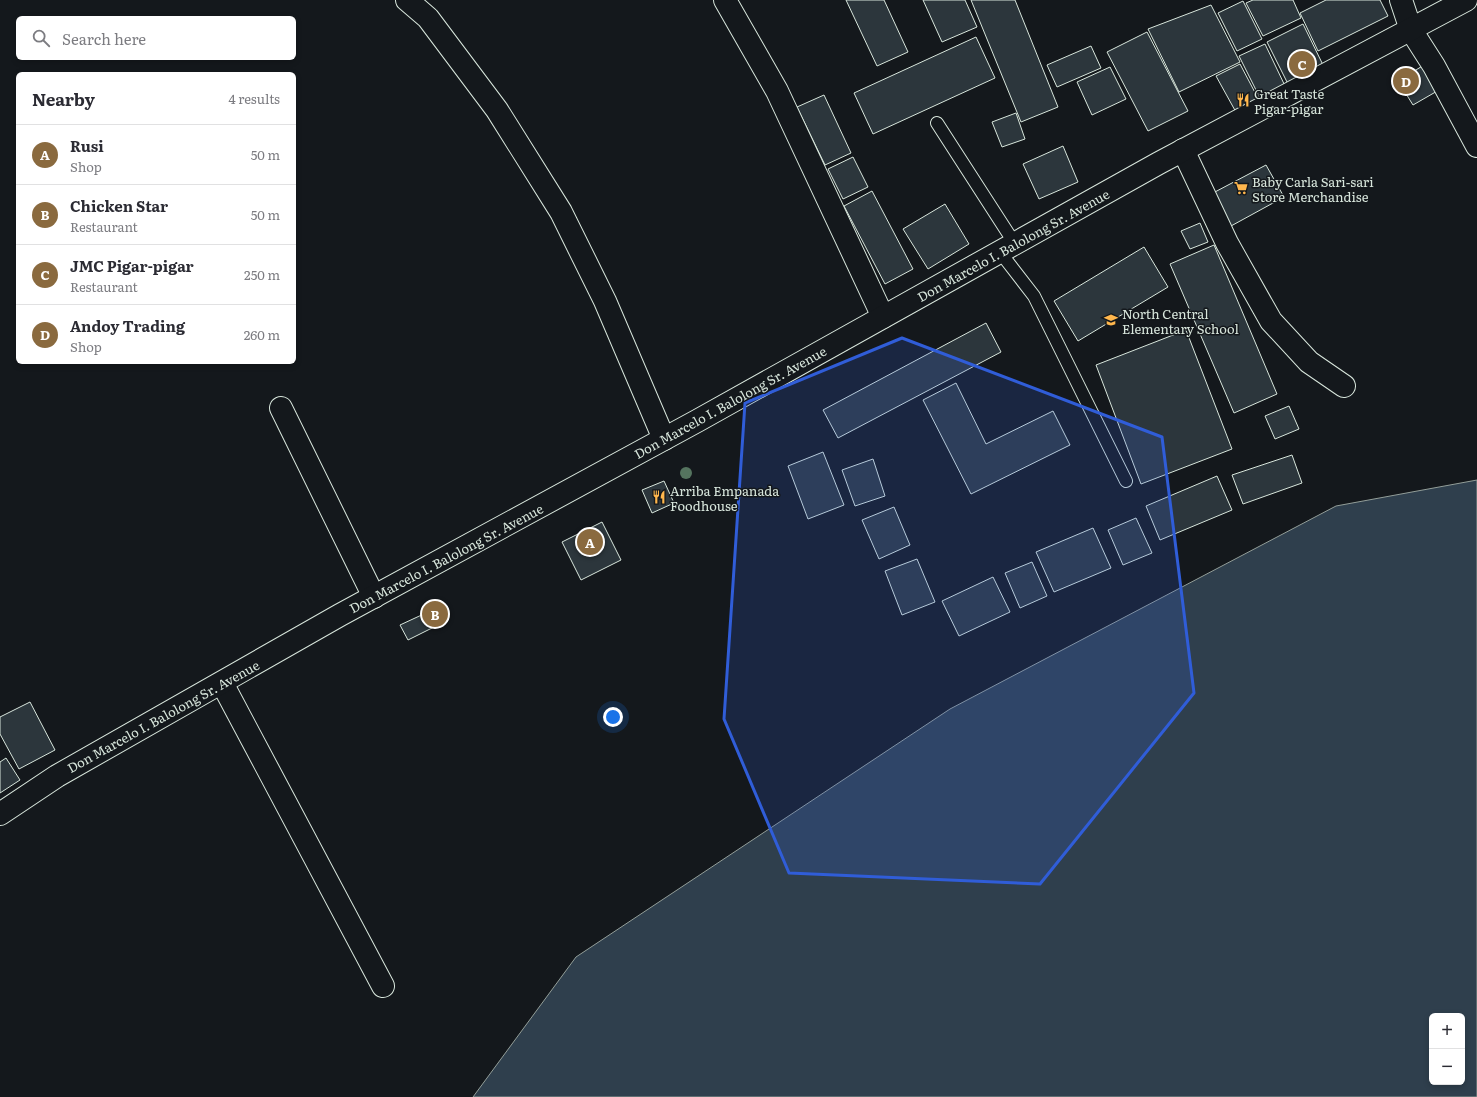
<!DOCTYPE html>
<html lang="en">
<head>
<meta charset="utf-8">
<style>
  :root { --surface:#fff; --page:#f7f7f7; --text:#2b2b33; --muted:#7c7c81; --line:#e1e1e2; --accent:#8a6a3f }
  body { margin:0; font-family:Literata,serif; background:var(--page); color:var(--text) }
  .controls { position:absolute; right:12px; bottom:12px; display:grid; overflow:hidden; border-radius:6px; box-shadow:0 2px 6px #0003 }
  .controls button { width:36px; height:36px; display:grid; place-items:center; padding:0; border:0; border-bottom:1px solid var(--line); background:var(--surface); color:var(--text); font:20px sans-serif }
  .you { position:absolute; left:613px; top:717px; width:14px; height:14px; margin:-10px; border:3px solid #fff; border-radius:50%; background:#1a73e8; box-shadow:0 0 0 6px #1a73e833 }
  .badge { display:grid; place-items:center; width:26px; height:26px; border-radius:50%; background:var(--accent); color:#fff; font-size:13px; font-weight:700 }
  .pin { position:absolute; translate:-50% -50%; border:2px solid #fff; box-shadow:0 1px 4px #0006 }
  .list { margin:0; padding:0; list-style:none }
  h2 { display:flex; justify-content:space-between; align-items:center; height:52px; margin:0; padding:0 16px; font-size:17px }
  h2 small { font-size:13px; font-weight:400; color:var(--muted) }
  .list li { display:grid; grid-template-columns:26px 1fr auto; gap:12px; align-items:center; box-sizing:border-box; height:60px; padding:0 16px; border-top:1px solid var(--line) }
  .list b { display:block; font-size:15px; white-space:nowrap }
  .list p { margin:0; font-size:13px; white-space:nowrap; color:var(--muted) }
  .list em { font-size:13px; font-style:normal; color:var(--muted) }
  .icon { flex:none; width:22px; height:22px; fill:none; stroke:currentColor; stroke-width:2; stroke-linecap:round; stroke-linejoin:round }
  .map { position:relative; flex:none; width:1477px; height:1097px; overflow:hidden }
  .search { position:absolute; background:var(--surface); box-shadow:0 2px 6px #0003; left:16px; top:16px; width:280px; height:44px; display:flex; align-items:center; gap:10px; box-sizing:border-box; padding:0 14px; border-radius:6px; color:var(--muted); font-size:15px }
  .panel { position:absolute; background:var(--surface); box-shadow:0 2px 6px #0003; left:16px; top:72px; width:280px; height:292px; border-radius:6px }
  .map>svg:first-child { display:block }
  .water { fill:#2f3f4d; stroke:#939e99; fill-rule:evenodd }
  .building { fill:#2c363c; stroke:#d8e6dc }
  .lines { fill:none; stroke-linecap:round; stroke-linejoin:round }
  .lane-casing { stroke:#d8e6dc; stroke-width:14 }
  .street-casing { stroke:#d8e6dc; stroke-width:24 }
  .primary-casing { stroke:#d8e6dc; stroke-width:24 }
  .lane { stroke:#14181c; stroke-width:12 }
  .street { stroke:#14181c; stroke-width:22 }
  .primary { stroke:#14181c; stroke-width:22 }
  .tree { fill:#55745f }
  .marked { fill:#305dd8; fill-opacity:0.2; stroke:#305dd8; stroke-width:3; stroke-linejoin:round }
  .labels { text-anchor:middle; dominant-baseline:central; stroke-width:3; stroke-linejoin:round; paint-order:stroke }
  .poi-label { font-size:13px; fill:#d8e6dc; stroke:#14181c; text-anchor:start }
  .street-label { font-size:13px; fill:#d8e6dc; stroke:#14181c }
</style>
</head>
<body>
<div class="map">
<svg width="1477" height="1097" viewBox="0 0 1477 1097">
  <rect width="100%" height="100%" fill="#14181c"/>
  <!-- water -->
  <path class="water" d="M1477,480v617h-1004l103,-140 374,-248 386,-203zM1432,1016h30v66h-30z"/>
  <!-- building -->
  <g class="building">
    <polygon points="846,0 884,0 908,52 877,66"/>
    <polygon points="923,0 965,0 977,27 942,42"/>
    <polygon points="971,0 1015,0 1058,107 1021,122"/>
    <polygon points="1253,0 1293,0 1301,18 1263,36 1246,3"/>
    <polygon points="1326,0 1380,0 1388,16 1318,51 1300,13"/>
    <polygon points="1243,1 1262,39 1237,51 1218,13"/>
    <polygon points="1211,5 1240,62 1179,92 1148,29"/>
    <polygon points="1303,24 1325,69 1289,86 1267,42"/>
    <polygon points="1147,32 1188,111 1148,131 1107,52"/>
    <polygon points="976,37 995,78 873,134 854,93"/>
    <polygon points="1265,44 1286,88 1261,100 1239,56"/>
    <polygon points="1091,46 1101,68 1057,87 1047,65"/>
    <polygon points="1240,64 1260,102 1237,114 1216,76"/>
    <polygon points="1424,65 1439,90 1413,105 1398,81"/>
    <polygon points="1110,67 1126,99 1092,115 1077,82"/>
    <polygon points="824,95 851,153 825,165 797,107"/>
    <polygon points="1016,113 1025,139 1002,147 992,122"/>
    <polygon points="1063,146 1078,182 1039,199 1023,164"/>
    <polygon points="853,157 868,187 843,199 828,169"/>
    <polygon points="1266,165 1284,197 1231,226 1213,193"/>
    <polygon points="872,191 913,269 885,284 844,206"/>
    <polygon points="945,204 969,244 928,269 903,229"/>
    <polygon points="1200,223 1208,242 1190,249 1181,231"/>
    <polygon points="1214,245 1277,394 1234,413 1170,264"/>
    <polygon points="1144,247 1168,287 1078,341 1054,301"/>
    <polygon points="986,323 1001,352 838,438 823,410"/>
    <polygon points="1186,330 1232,449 1141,484 1096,365"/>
    <polygon points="956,383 986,444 1053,411 1070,445 971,494 923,400"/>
    <polygon points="1289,406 1299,429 1275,439 1265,416"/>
    <polygon points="823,452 844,505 808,519 788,466"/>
    <polygon points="1292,455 1302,483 1243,504 1232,475"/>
    <polygon points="873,459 885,496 855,506 842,470"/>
    <polygon points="1217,476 1232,510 1160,540 1146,506"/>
    <polygon points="664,481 674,503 652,513 642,490"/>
    <polygon points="894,507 910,545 879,559 862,520"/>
    <polygon points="1136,518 1152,553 1123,565 1108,530"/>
    <polygon points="602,522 621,560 581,580 562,542"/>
    <polygon points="1093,528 1111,568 1054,592 1036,552"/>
    <polygon points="917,559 935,602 902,615 885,571"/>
    <polygon points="1032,562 1047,596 1020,608 1005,573"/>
    <polygon points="993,577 1010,612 959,636 942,601"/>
    <polygon points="441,606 448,620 408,640 400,625"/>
    <polygon points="30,702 55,750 19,769 0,734 0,717"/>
    <polygon points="6,758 20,780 0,793 0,762"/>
  </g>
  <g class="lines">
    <!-- lane casing -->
    <g class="lane-casing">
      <g id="lane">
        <polyline points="937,123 1015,244"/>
        <polyline points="1000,252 1034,296 1126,481"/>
      </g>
    </g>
    <!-- street casing -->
    <g class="street-casing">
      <g id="street">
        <polyline points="407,0 428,18 497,110 561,212 605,301 664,439"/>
        <polyline points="725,0 777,91 883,317"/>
        <polyline points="1401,0 1411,30 1434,66 1477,146"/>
        <polyline points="1183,150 1227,243 1271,321 1309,362 1344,386"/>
        <polyline points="281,408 374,597"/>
        <polyline points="222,683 383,986"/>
      </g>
    </g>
    <!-- primary casing -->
    <g class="primary-casing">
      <polyline id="primary" points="0,814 57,776 340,615 697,421 1159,163 1466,0"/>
    </g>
    <!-- lane -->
    <use href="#lane" class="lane"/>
    <!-- street -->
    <use href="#street" class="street"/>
    <!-- primary -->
    <use href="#primary" class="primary"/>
  </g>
  <!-- trees -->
  <circle class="tree" cx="686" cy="473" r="6"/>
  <!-- marked area -->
  <path class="marked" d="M902,338l260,99 32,256 -154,191 -251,-11 -65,-154 21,-316z"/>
  <!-- icons -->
  <defs>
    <g id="restaurant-bare" transform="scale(1.08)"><path d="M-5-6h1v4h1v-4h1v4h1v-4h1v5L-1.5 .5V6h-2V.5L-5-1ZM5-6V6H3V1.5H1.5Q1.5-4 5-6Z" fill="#ffb74d" stroke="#14181c" stroke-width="2.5" paint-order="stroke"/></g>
    <g id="supermarket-bare" transform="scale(1.08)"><path d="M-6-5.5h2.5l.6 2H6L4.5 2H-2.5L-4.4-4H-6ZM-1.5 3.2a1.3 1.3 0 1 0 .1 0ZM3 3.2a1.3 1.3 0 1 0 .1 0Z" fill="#ffb74d" stroke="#14181c" stroke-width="2.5" paint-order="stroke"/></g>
    <g id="school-bare" transform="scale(1.08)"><path d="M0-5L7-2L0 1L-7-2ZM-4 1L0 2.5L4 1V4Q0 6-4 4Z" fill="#ffb74d" stroke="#14181c" stroke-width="2.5" paint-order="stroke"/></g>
  </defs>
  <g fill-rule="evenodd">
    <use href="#restaurant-bare" x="1243" y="100"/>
    <use href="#supermarket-bare" x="1241" y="188"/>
    <use href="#school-bare" x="1111" y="320"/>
    <use href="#restaurant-bare" x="659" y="497"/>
  </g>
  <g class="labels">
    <!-- poi labels -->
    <g class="poi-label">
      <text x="1254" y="93">Great Taste<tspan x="1254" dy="15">Pigar-pigar</tspan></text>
      <text x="1252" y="181">Baby Carla Sari-sari<tspan x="1252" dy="15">Store Merchandise</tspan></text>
      <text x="1122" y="313">North Central<tspan x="1122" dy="15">Elementary School</tspan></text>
      <text x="670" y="490">Arriba Empanada<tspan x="670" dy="15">Foodhouse</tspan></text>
    </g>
    <!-- street labels -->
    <g class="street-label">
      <text transform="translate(1013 245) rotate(-29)">Don Marcelo I. Balolong Sr. Avenue</text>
      <text transform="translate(730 402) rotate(-29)">Don Marcelo I. Balolong Sr. Avenue</text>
      <text transform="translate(446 558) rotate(-28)">Don Marcelo I. Balolong Sr. Avenue</text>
      <text transform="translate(163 716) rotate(-29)">Don Marcelo I. Balolong Sr. Avenue</text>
    </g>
  </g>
</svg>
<div class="controls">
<button>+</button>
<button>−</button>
</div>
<div class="you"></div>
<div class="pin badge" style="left:590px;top:542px">A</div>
<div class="pin badge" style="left:435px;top:614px">B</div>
<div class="pin badge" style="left:1302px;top:64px">C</div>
<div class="pin badge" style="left:1406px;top:81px">D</div>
<div class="search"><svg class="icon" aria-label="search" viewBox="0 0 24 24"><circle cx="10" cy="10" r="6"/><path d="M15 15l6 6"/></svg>Search here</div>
<section class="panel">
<h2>Nearby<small>4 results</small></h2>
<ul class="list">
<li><span class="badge">A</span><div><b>Rusi</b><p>Shop</p></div><em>50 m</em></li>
<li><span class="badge">B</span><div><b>Chicken Star</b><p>Restaurant</p></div><em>50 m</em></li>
<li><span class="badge">C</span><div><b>JMC Pigar-pigar</b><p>Restaurant</p></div><em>250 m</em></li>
<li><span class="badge">D</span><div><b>Andoy Trading</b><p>Shop</p></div><em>260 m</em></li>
</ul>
</section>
</div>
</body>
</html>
